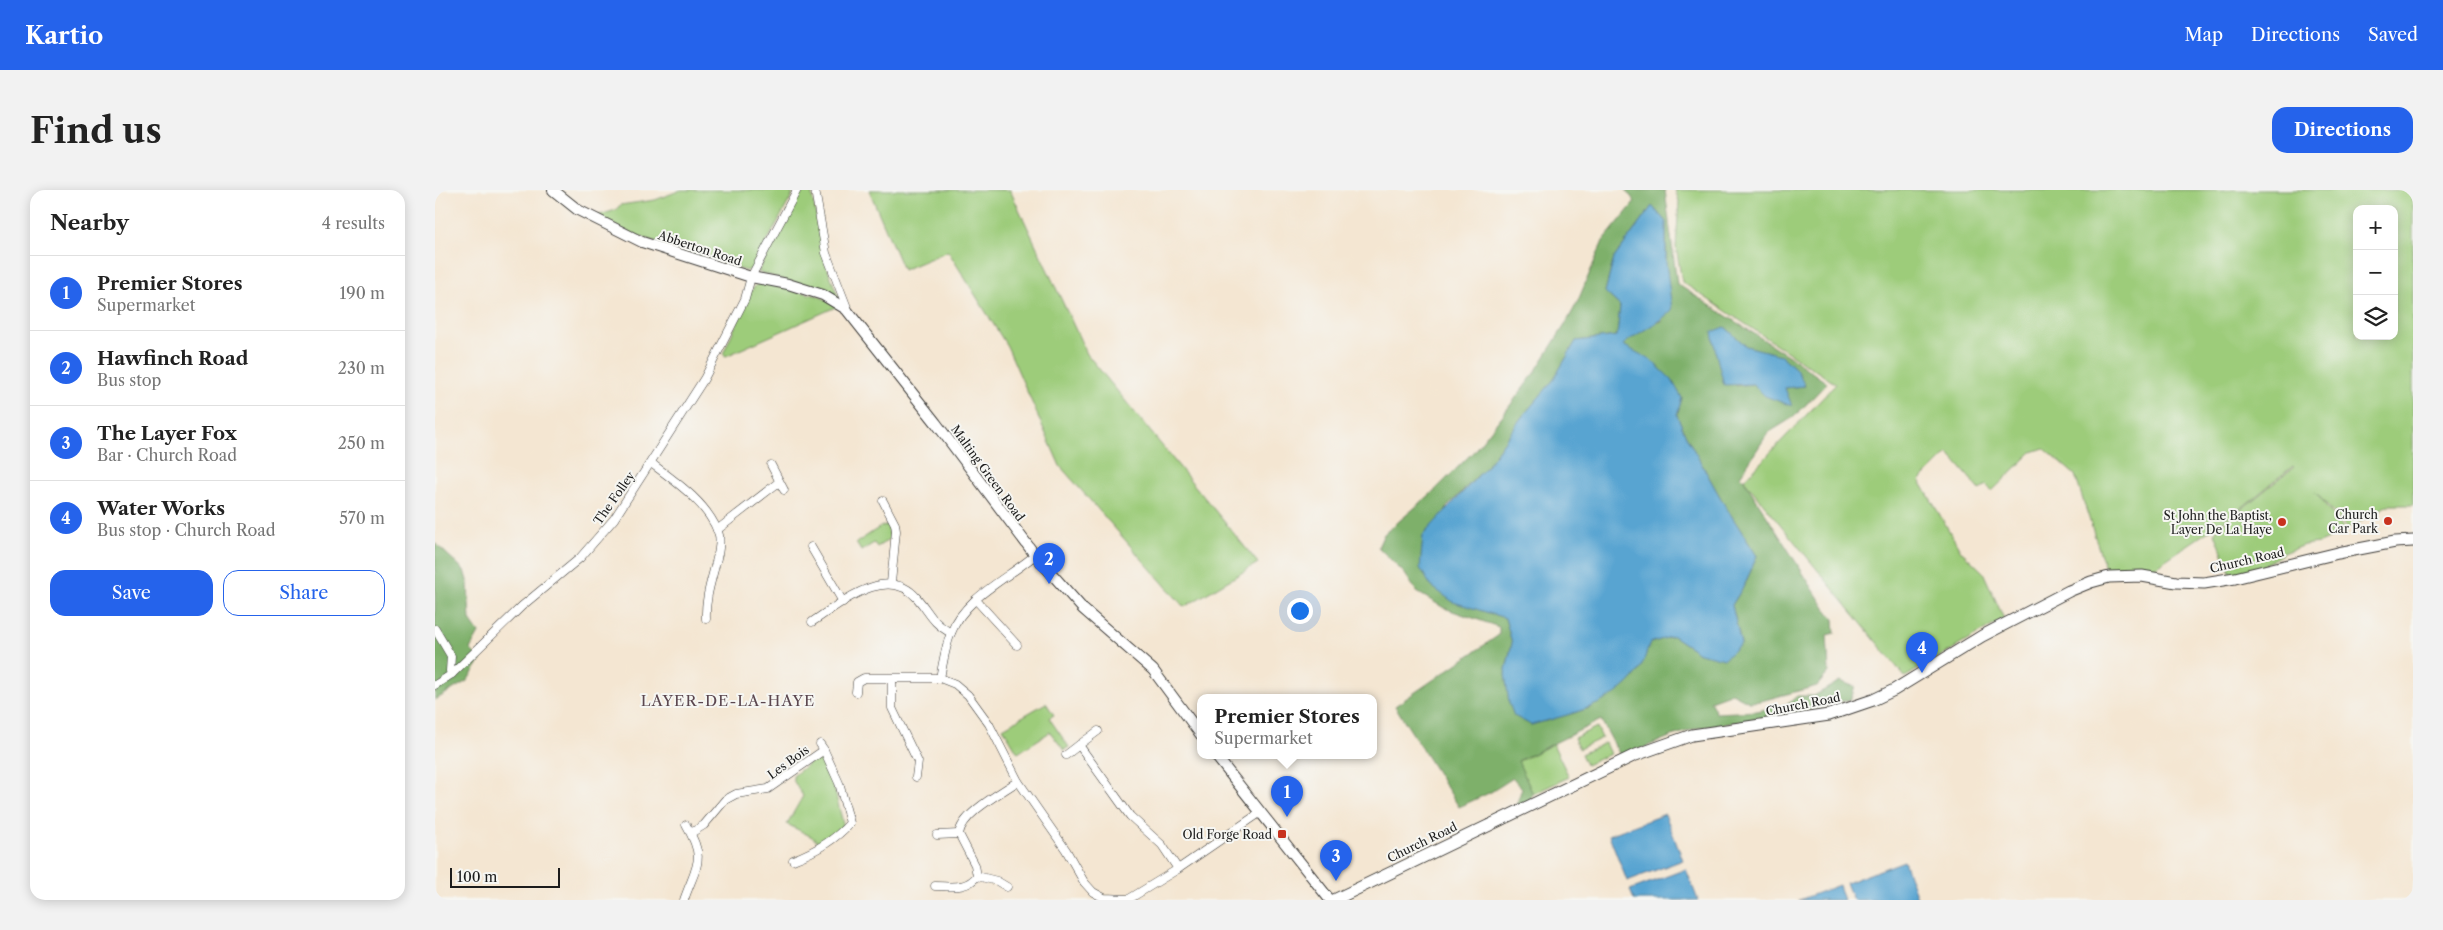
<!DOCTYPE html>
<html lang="en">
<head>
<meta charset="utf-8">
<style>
  :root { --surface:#fff; --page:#f2f2f2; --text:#222; --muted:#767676; --line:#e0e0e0; --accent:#2563eb }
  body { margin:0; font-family:"Libre Caslon Text",serif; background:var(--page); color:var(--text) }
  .controls { position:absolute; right:15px; top:15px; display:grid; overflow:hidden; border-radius:10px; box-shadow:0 2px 12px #0003 }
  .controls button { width:45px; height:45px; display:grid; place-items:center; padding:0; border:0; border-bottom:1px solid var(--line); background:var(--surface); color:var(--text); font:25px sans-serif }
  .scale { position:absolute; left:15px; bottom:12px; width:110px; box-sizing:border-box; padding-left:5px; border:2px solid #1c1c1c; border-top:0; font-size:14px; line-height:18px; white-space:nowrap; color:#1c1c1c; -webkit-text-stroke:4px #f6f6f2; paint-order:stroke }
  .you { position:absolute; left:864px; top:420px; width:18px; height:18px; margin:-12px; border:4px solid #fff; border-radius:50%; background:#1a73e8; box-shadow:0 0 0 8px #1a73e833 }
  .badge { display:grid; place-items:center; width:32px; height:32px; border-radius:50%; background:var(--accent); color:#fff; font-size:16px; font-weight:700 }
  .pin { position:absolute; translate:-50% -41px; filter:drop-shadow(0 1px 2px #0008) }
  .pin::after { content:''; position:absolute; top:26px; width:18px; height:15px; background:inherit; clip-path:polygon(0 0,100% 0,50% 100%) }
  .popup { position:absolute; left:762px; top:504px; width:180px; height:65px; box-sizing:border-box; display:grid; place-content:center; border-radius:10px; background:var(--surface); filter:drop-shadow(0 1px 4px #0005); font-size:16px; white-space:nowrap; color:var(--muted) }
  .popup b { font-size:19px; color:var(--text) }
  .popup::after { content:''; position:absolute; left:50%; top:100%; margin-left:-10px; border:10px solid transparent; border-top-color:var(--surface) }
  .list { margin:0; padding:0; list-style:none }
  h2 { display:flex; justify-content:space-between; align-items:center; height:65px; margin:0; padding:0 20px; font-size:21px }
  h2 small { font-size:16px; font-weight:400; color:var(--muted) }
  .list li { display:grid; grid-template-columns:32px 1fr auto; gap:15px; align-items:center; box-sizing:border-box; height:75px; padding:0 20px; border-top:1px solid var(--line) }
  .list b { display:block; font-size:19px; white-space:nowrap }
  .list p { margin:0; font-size:16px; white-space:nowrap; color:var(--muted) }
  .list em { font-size:16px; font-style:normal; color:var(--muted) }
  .actions { display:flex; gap:10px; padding:15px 20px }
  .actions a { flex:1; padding:11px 0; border:1px solid var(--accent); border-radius:15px; text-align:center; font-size:18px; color:var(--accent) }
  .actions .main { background:var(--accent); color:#fff }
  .icon { flex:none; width:28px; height:28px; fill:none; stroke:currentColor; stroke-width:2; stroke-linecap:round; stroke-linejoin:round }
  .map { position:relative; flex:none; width:1978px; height:710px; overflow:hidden; border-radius:15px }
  header { display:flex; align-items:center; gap:30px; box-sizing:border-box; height:70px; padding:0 25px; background:var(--accent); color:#fff }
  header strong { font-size:24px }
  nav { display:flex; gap:28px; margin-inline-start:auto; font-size:18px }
  .intro { display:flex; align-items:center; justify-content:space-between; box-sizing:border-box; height:120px; padding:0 30px }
  h1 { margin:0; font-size:35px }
  .button { padding:12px 22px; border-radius:15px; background:var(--accent); color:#fff; font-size:18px; font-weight:700 }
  main { display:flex; gap:30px; padding:0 30px }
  aside { flex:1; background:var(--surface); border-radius:15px; box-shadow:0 2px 12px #0003 }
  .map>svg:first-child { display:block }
  .green { fill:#9dcc7a; stroke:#5c744b; fill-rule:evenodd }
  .forest { fill:#7eb06a; stroke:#4d6643; fill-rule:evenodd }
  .water { fill:#59a4d1; stroke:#3a6076 }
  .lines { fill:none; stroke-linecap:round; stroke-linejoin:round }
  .minor-casing { stroke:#3c3a37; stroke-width:9 }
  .tertiary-casing { stroke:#3c3a37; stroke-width:12 }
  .secondary-casing { stroke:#3c3a37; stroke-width:13 }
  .minor { stroke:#fff; stroke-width:8 }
  .tertiary { stroke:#fff; stroke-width:10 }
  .secondary { stroke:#fff; stroke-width:11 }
  .poi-dot { fill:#c8321e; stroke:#f6f6f2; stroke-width:2 }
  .labels { text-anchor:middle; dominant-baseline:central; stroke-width:4; stroke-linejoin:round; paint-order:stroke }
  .street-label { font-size:12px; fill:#1c1c1c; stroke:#f6f6f2 }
  .poi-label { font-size:12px; fill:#1c1c1c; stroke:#f6f6f2; text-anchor:end }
  .quarter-label { font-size:15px; letter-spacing:1px; fill:#5c4850; stroke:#f6f6f2 }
</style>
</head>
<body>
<header>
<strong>Kartio</strong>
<nav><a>Map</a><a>Directions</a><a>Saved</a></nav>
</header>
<div class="intro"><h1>Find us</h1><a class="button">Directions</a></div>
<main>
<aside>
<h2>Nearby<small>4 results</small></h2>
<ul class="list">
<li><span class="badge">1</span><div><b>Premier Stores</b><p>Supermarket</p></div><em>190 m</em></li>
<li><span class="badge">2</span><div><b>Hawfinch Road</b><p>Bus stop</p></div><em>230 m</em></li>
<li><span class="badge">3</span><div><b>The Layer Fox</b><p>Bar · Church Road</p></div><em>250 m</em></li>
<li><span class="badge">4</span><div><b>Water Works</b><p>Bus stop · Church Road</p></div><em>570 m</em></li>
</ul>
<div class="actions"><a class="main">Save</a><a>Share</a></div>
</aside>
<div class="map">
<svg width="1978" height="710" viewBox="0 0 1978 710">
  <rect width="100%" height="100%" fill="#f6f6f2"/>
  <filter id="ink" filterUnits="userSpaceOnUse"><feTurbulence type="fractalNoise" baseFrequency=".02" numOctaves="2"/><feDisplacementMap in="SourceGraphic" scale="10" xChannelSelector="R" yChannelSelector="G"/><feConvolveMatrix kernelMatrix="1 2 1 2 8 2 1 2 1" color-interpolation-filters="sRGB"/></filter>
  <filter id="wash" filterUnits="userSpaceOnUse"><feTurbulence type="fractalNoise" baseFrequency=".0096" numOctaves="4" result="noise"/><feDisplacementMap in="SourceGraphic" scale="20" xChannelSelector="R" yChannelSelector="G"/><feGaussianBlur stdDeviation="1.12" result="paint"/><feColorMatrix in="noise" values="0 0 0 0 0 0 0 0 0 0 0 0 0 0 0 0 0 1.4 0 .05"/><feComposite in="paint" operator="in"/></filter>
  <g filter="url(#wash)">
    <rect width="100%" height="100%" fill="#f4e6d2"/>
    <!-- green -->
    <g class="green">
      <polygon points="246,0 351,0 358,4 317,79 311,81 199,45 161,26 181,20 185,15 220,10"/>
      <polygon points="364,0 376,0 390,71 404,109 394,103 323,82"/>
      <polygon points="434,0 575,0 652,164 823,373 749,417 625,276 572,156 513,61 468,80"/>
      <path d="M1240,0h738v315h-25l-40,23 -33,-36 31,39 -27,12 -15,2 -20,8 -28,17 -25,5 -16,-42 3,-5 76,-61 -1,-1 -59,48 -85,57h-43l-31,-96 -31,-27 -12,4 -40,39 -6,-6 -6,5 -32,-37 -28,28 41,70 22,21 21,47 -99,58 -161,-197 92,-96 -154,-102 -6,-35 3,-46zM1922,19h37v127h-37z"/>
      <polygon points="327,93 384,106 403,116 291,166 288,164 316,101 321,95"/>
      <polygon points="453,335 455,349 442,357 439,353 426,361 421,353 445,337"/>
      <polygon points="611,513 619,525 614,528 634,557 629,560 615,542 583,563 568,538"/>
      <polygon points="1162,537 1167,548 1144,559 1139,548"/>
      <polygon points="1170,553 1175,564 1151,575 1146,564"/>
      <polygon points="1118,554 1134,587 1098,604 1082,572"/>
      <polygon points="378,570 388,571 398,594 408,633 407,637 382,656 383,652 377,647 352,634 368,606 358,590 358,586"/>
    </g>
    <!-- forest -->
    <g class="forest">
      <path d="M1191,0h39l12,94 115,74 35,25 -33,34 -26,16 -28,43 4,4 81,128 9,11 1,14 -8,2 2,37 -12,14 -56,15 -12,1 -17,-9 -22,8 6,12 41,-2 31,-7 9,-8h17l26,-15 15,6 -4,12 -49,13 -104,16 -26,8 -51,21 -20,-37 -83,41 15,33c-4,8 -8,10 -17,12l6,-18 -9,-10 -22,14 -32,15 -64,-101 104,-71v-8l-55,-19 -27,-16 -12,-18 -27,-27 6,-13 48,-41 42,-42 28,-35 31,-41 32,-50 12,-22 26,-62 32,-39zM1217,16l14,16v40l-4,59 -15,5 -25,19 60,53 -5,17 9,21 38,68 33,52 -12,28 -13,21 9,39 -42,9 -26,-17 -23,7 -12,29 -48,36 -59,17 -26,-51 7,-31 -7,-25 -18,-6 -41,-104 41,-42 34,-48 31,-36 24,-41 41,-5 3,-30 -15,-14 9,-34zM1290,137l21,19 35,10 16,14 8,16 -21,2 -19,8 -12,-12 -17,2z"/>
      <polygon points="0,353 29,380 33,394 35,430 44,443 35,459 46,470 32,491 0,510"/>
    </g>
    <!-- water -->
    <g class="water">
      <path d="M1217,16l14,16v40l6,48c-14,14 -34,22 -49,35l28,15 21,20 10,18 -5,17 9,21 38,68 33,52 -12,28 -13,21 9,39 -17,15 -25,-6 -26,-17 -23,7c-4,9 -6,21 -12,29 -24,34 -71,43 -107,53l-17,-9 -5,-13 -4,-29 7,-31 -7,-25 -52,-16 -22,-16 -11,-18 3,-33 64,-69 34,-48 31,-36 24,-41 41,-5 3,-30 -15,-14 9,-34z"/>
      <polygon points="1290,137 1311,156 1346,165 1362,180 1370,196 1350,198 1357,216 1330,206 1318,194 1289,195 1281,164 1277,142"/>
      <polygon points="1230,624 1248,670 1192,691 1174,645"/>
      <polygon points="1469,671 1483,710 1418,710 1411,693"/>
      <polygon points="1251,679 1263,710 1199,710 1195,700"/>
      <polygon points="1404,695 1409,710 1364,710"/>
    </g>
  </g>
  <g filter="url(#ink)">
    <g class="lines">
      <!-- minor casing -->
      <g class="minor-casing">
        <g id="minor">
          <polyline points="380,0 391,63 413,120"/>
          <path d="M216,273c24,18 56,40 67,69 3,6 1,20 -1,26 -5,21 -12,39 -11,61"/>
          <polyline points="336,275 349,300"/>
          <polyline points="448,311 460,334 461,341 456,393"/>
          <polyline points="282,340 344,292"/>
          <polyline points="376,357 408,412"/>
          <polyline points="541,410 582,455"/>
          <path d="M377,432c28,-18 75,-59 105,-24 14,16 13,23 34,35"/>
          <polyline points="0,439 16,466 15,481 17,484"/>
          <path d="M505,488c3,-14 5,-31 11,-45 14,-36 56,-54 84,-78"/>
          <polyline points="457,489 457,518 483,572 481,587"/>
          <polyline points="0,495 17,484 87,416 145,368 179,329 269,189 310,109 316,87 362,0"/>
          <polyline points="421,502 422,492 429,488 505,488 520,494 533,505 554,534 583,591 631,660 649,692 658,702 669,708 694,709 743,679 826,622"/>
          <polyline points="663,541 644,555 695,626 727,655 743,679"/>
          <polyline points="631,565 644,555"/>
          <polyline points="256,643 269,635 290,610 301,604 333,599 389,560 385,554"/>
          <polyline points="502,645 524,644"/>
          <path d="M358,670c21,-8 42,-20 57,-37l-11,-40 -15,-33"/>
          <polyline points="542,686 562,691 572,697"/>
          <path d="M500,696c16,0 31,4 42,-10l-2,-11 -16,-31c3,-21 42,-41 59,-53"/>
          <path d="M249,710c12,-35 23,-39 2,-75"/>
        </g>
      </g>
      <!-- tertiary casing -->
      <g class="tertiary-casing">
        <g id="tertiary">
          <polyline points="118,0 143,20 207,52 316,87 353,94 388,105 411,119 501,233 600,365 648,419 718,480 766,545"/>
          <polyline points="781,566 895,710"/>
        </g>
      </g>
      <!-- secondary casing -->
      <g class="secondary-casing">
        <polyline id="secondary" points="899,710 1198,566 1257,545 1394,525 1438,510 1459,500 1547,446 1634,401 1656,392 1674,387 1707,386 1741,392 1769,393 1800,388 1903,363 1960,352 1978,351"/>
      </g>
      <!-- minor -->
      <use href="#minor" class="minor"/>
      <!-- tertiary -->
      <use href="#tertiary" class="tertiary"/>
      <!-- secondary -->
      <use href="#secondary" class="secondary"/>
    </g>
  </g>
  <!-- markers -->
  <g class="poi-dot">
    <circle cx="1953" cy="331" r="5"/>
    <circle cx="1847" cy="332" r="5"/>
    <rect x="842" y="639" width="10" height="10" rx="2.5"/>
  </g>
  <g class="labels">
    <!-- street labels -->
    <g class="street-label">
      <text transform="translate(265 58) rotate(18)">Abberton Road</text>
      <text transform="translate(553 283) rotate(54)">Malting Green Road</text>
      <text transform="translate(179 308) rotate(-55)">The Folley</text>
      <text transform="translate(1812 370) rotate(-13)">Church Road</text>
      <text transform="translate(1368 514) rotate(-11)">Church Road</text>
      <text transform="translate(353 572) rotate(-36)">Les Bois</text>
      <text transform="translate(987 652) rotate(-26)">Church Road</text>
    </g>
    <!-- poi labels -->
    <g class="poi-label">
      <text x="1943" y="324">Church<tspan x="1943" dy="14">Car Park</tspan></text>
      <text x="1837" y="325">St John the Baptist,<tspan x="1837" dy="14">Layer De La Haye</tspan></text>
      <text x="837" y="644">Old Forge Road</text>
    </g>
    <!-- quarter labels -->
    <g class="quarter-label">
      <text x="293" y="510">LAYER-DE-LA-HAYE</text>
    </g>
  </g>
</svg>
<div class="controls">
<button>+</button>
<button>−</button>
<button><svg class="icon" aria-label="layers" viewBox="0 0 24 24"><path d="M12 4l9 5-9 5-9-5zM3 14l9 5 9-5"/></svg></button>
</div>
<div class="scale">100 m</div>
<div class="you"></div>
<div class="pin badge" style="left:852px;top:627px">1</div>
<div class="popup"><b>Premier Stores</b>Supermarket</div>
<div class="pin badge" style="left:614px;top:394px">2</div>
<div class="pin badge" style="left:901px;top:691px">3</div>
<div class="pin badge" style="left:1487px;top:483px">4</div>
</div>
</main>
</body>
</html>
